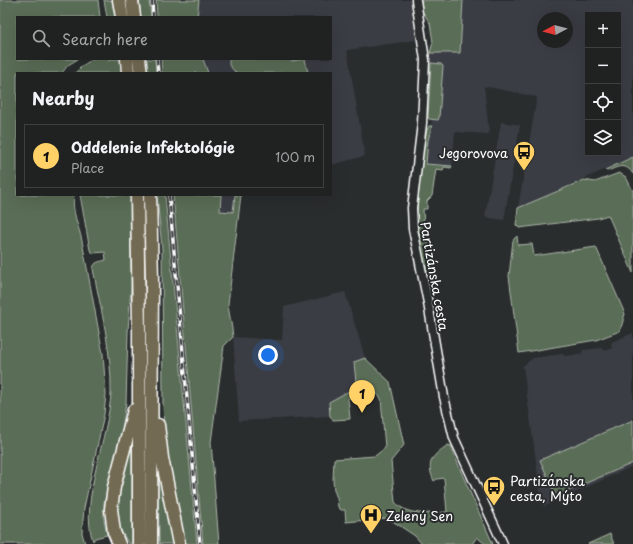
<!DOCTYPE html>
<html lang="en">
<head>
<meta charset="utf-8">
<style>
  :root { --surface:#202222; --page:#2d2f2f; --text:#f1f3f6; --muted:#a2a4a5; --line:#3d3f40; --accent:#ffd166 }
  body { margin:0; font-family:"Playpen Sans",sans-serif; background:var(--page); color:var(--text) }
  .controls { position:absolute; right:12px; top:12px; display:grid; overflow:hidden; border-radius:0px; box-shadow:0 4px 16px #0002 }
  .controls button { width:36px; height:36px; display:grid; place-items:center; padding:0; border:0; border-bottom:1px solid var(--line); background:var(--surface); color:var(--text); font:20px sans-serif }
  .compass { position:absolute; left:537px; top:12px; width:36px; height:36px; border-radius:50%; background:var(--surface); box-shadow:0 4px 16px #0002; rotate:263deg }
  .you { position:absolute; left:268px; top:355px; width:14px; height:14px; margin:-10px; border:3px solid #fff; border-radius:50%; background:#1a73e8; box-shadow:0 0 0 6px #1a73e833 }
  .badge { display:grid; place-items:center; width:26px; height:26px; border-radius:50%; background:var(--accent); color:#111; font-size:13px; font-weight:700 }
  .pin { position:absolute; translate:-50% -33px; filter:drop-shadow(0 1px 2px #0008) }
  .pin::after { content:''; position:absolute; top:21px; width:14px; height:12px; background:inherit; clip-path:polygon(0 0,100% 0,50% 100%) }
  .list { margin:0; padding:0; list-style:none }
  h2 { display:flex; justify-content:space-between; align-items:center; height:52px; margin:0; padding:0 16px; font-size:17px }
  h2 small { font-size:13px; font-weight:400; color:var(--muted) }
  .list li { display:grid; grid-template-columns:26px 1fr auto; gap:12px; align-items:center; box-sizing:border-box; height:64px; margin:0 8px 8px; padding:0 8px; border:1px solid var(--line); border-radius:0px }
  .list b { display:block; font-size:15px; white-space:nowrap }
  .list p { margin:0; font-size:13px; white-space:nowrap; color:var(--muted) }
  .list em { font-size:13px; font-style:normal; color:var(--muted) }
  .icon { flex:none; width:22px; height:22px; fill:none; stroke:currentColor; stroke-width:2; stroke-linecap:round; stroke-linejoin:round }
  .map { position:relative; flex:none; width:633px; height:544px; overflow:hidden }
  .search { position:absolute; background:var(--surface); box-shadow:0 4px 16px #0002; left:16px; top:16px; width:316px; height:44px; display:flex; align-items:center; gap:10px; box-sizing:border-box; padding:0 14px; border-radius:0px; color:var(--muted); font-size:15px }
  .panel { position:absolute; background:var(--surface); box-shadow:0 4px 16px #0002; left:16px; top:72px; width:316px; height:124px; border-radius:0px }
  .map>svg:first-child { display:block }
  .built { fill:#3b3e44; fill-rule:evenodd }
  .green { fill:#5a6d57; stroke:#acb6ab }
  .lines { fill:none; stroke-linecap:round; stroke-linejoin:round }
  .tertiary-casing { stroke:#fff; stroke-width:11 }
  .motorway-casing { stroke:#fff; stroke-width:15 }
  .tertiary { stroke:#2a2d2e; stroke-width:8 }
  .motorway { stroke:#736b52; stroke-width:12 }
  .rail-casing { stroke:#fff; stroke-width:3.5 }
  .rail { stroke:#2a2d2e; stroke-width:2; stroke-dasharray:6; stroke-linecap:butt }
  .labels { text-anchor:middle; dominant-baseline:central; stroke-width:4; stroke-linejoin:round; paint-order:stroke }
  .poi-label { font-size:13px; fill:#fff; stroke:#2a2d2e; text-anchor:start }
  .street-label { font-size:13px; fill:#fff; stroke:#2a2d2e }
</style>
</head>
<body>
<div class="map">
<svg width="633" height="544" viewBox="0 0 633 544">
  <rect width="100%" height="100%" fill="#2a2d2e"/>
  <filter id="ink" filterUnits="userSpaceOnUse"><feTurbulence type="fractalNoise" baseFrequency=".025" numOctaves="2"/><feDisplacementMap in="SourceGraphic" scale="8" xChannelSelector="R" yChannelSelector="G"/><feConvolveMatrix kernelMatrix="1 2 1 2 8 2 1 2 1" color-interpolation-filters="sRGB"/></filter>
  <g filter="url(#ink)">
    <!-- built -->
    <g class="built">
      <polygon points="199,0 410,0 416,40 347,50 365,156 331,165 331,73 308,73 305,60 292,61 288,59 331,59 331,17 197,17"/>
      <path d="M463,0h170v157l-115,51 19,-111 -53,-11 5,48 -34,-2 -3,34 -26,-2 2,-24 4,-20h6l1,-2 4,-52 -2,-2 -10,-1 -1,-10h30zM588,15h30v138h-30zM543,18h24v24h-24z"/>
      <polygon points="203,59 229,59 230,65 236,73 208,73"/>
      <polygon points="501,122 520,125 504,220 485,217"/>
      <polygon points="221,195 235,195 234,212 220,211"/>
      <polygon points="345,292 365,358 354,362 356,382 350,391 329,402 330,416 239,421 233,337 282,340 284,307"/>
      <polygon points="633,333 633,466 545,506 542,505 523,366 533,358 562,354 565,356 581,354 583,350 601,348 605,351 612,348 611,344 612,342"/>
    </g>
    <!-- green -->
    <g class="green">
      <path d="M0,0h98l2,17h-83v42h61l-10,6 -6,8h-45v122h57c-3,16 5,31 8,46l21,113 3,40 -2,20 -5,24 -15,70 -2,25 3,11h-85z"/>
      <polygon points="104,0 112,0 115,17 107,17"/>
      <polygon points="139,0 149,0 151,17 141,17"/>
      <polygon points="156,0 199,0 197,17 157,17"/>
      <polygon points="421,0 463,0 460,53 430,53 433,42 430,23 422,11"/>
      <polygon points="93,59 106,59 109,61 111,59 120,59 122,73 75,73 82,66"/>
      <polygon points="147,59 155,59 156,73 148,73"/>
      <polygon points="161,59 203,59 208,73 162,73"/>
      <polygon points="229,59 288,59 292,61 305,59 308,73 236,73 229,65"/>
      <polygon points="431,63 441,64 443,66 439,118 438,120 429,119 428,117"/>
      <path d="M429,126h3l-4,14 -2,24 26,2 -1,2 -7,-1 -1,3 -7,-1 -4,27 -5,5v8h-4l1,16h4l3,58 -1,3c-5,-8 -12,-57 -13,-69 0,-12 6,-85 12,-91z"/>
      <path d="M633,157v17c-7,-11 -14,-8 -25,-3l-3,-1z"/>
      <polygon points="619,173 626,177 633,191 633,273 608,215 598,218 519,228 516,225 518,208 584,180 595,182"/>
      <path d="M80,195h50l1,90 -3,47 -2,70 -4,29 -18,72v17l3,15 -12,3 -2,3c-14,-39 16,-105 18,-148 1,-41 -10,-83 -18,-124 1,-8 7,-7 13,-9l-1,-8 -12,1 -3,-3z"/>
      <polygon points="157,195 165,195 197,544 185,544 168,456 164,429 163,403 162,249"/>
      <path d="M173,195h48l-1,16 13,1 2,-17h6l-13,109c1,11 4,21 5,33l-9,9 -13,96 8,102h-16z"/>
      <polygon points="517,236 518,245 532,244 534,256 596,247 625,314 620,331 596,340 519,353 509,276 513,240"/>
      <path d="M365,358l25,24 14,63 -13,16 4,41c13,15 35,11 52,10l-3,-34 -7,1 -3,2c-9,-19 -1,-26 14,-36l3,1 11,28 31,70h-8l-8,-7 -5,7h-50l-7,-8 -27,-18 -42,4 -1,-12h-4l-3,-3 -1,-9 -3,-8 -1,-10 1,-21 41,-3 10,-8 -4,-50 -9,-9 -19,3 -5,7 2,20 -17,1 -3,-4 -1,-14 20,-11 7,-9 -2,-20z"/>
      <polygon points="633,420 633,463 556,496 540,460"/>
      <path d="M129,450h3v94h-3c-5,-8 -12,-18 -13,-28 -2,-22 8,-45 13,-66z"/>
      <polygon points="158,470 173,544 159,544"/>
      <polygon points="610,534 614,544 588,544"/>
    </g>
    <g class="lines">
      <!-- tertiary casing -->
      <g class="tertiary-casing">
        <polyline id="tertiary" points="416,0 425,60 422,123 412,208 413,229 428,303 444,397 454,438 503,544"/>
      </g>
      <!-- motorway casing -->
      <g class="motorway-casing">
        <g id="motorway">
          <polyline points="119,0 122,17"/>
          <polyline points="132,0 134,17"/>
          <polyline points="127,59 128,73"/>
          <polyline points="139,59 141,73"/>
          <polyline points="137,195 139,331 139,544"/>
          <polyline points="150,195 152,278 151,544"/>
          <polyline points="158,425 162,458 179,544"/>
          <polyline points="119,544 114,532 111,509 114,487 134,410"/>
        </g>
      </g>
      <!-- tertiary -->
      <use href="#tertiary" class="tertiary"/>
      <!-- motorway -->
      <use href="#motorway" class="motorway"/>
      <!-- rail casing -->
      <g class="rail-casing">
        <g id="rail">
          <polyline points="152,0 153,17"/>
          <polyline points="157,59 158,73"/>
          <polyline points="169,195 200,544"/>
        </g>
      </g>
      <!-- rail -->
      <use href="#rail" class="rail"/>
    </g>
  </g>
  <!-- icons -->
  <defs>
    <g id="bus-pin" transform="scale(1.15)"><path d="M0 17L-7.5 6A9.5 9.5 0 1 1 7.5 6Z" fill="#ffd166" stroke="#2a2d2e"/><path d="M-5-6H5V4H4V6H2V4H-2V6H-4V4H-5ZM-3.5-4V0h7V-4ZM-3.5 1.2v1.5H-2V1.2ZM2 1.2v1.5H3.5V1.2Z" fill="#111"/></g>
    <g id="hospital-pin" transform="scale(1.15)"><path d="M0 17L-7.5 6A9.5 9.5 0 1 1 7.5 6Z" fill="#ffd166" stroke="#2a2d2e"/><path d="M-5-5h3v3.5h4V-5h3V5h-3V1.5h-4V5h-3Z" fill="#111"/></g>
  </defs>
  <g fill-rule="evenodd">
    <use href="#bus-pin" x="524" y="152"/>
    <use href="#bus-pin" x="494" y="487"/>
    <use href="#hospital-pin" x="371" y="515"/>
  </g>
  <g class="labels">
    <!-- poi labels -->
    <g class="poi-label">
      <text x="508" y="152" text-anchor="end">Jegorovova</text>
      <text x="510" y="480">Partizánska<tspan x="510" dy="15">cesta, Mýto</tspan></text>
      <text x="386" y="515">Zelený Sen</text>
    </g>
    <!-- street labels -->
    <g class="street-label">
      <text transform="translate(435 276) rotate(80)">Partizánska cesta</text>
    </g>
  </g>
</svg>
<div class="controls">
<button>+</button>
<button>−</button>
<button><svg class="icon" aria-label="locate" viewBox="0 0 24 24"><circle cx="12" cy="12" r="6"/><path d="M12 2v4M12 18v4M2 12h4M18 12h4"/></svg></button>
<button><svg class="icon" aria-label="layers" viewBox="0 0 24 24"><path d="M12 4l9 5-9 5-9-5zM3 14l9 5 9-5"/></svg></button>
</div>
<svg class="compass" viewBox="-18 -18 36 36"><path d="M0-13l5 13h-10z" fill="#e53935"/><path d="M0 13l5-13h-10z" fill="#a2a4a5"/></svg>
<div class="you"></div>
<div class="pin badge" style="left:362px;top:413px">1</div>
<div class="search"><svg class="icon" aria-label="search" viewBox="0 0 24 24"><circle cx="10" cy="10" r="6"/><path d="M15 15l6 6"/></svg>Search here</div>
<section class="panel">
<h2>Nearby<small></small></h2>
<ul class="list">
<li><span class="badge">1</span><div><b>Oddelenie Infektológie</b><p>Place</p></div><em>100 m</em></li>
</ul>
</section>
</div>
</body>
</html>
